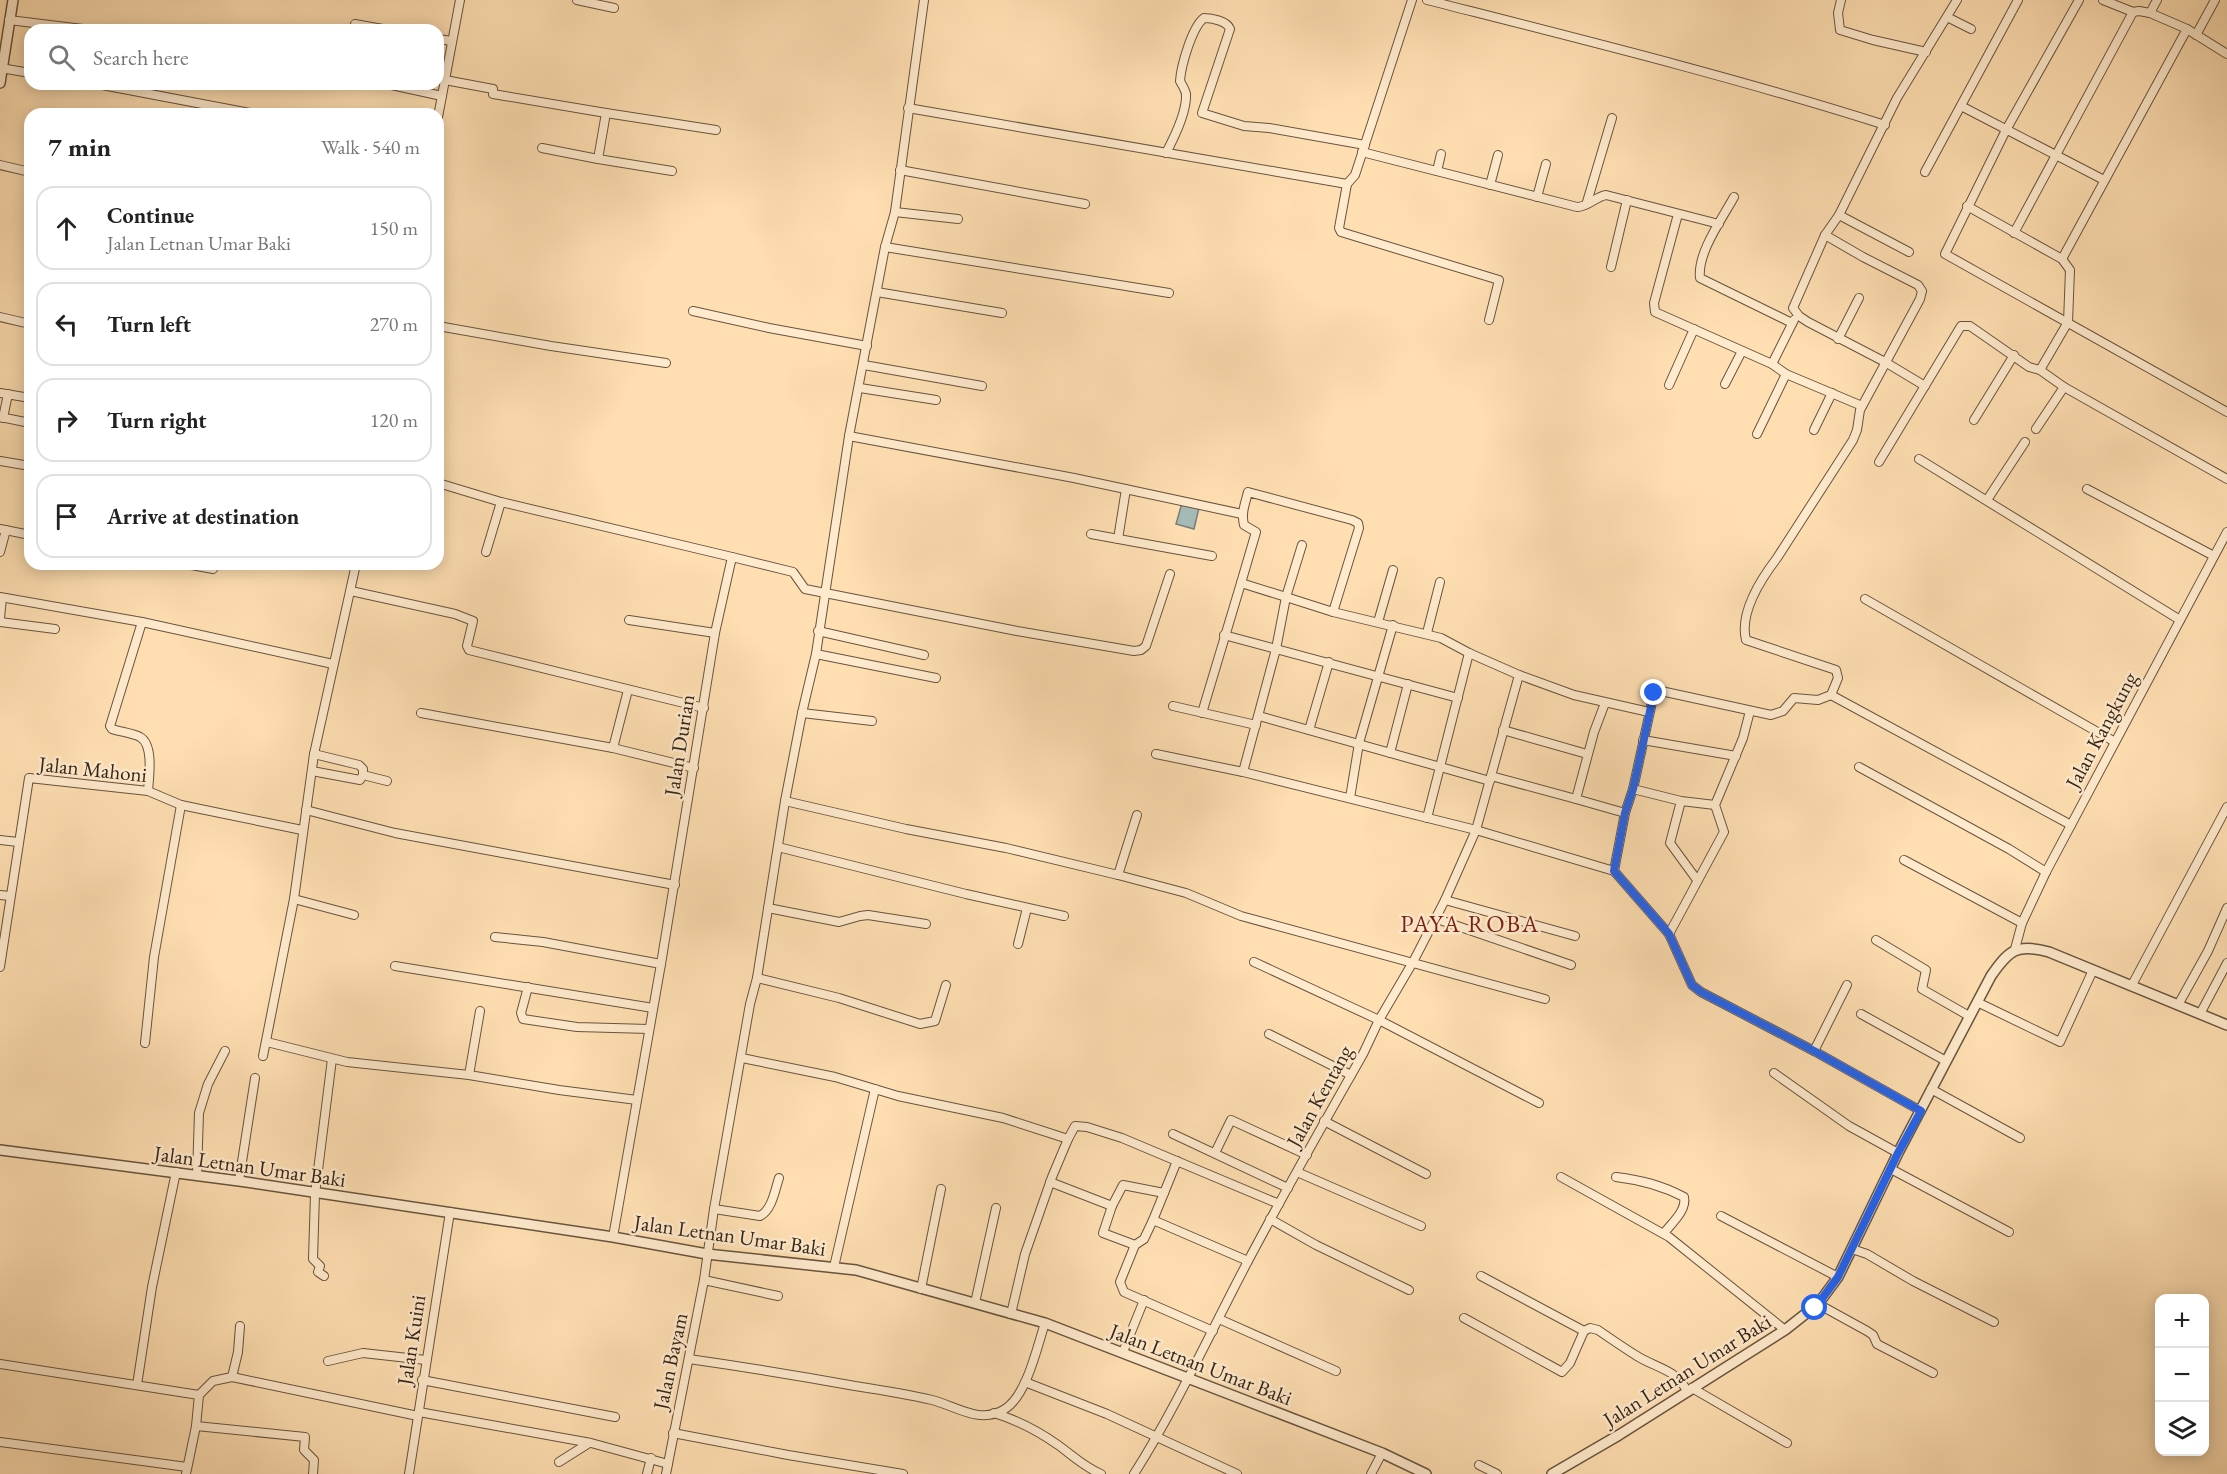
<!DOCTYPE html>
<html lang="en">
<head>
<meta charset="utf-8">
<style>
  :root { --surface:#fff; --page:#f6f6f6; --text:#222; --muted:#767676; --line:#e0e0e0 }
  body { margin:0; font-family:"EB Garamond",serif; background:var(--page); color:var(--text) }
  .controls { position:absolute; right:18px; bottom:18px; display:grid; overflow:hidden; border-radius:12px; box-shadow:0 3px 15px #0003 }
  .controls button { width:54px; height:54px; display:grid; place-items:center; padding:0; border:0; border-bottom:2px solid var(--line); background:var(--surface); color:var(--text); font:30px sans-serif }
  .stop { position:absolute; width:18px; height:18px; margin:-14px; border:4px solid #2563eb; border-radius:50%; background:#fff }
  .stop.end { background:#2563eb; border-color:#fff; box-shadow:0 2px 6px #0008 }
  .list { margin:0; padding:0; list-style:none }
  h2 { display:flex; justify-content:space-between; align-items:center; height:78px; margin:0; padding:0 24px; font-size:26px }
  h2 small { font-size:20px; font-weight:400; color:var(--muted) }
  .list li { display:grid; grid-template-columns:39px 1fr auto; gap:18px; align-items:center; box-sizing:border-box; height:84px; margin:0 12px 12px; padding:0 12px; border:2px solid var(--line); border-radius:18px }
  .list b { display:block; font-size:22px; white-space:nowrap }
  .list p { margin:0; font-size:20px; white-space:nowrap; color:var(--muted) }
  .list em { font-size:20px; font-style:normal; color:var(--muted) }
  .icon { flex:none; width:33px; height:33px; fill:none; stroke:currentColor; stroke-width:2; stroke-linecap:round; stroke-linejoin:round }
  .map { position:relative; flex:none; width:2227px; height:1474px; overflow:hidden }
  .search { position:absolute; background:var(--surface); box-shadow:0 3px 15px #0003; left:24px; top:24px; width:420px; height:66px; display:flex; align-items:center; gap:15px; box-sizing:border-box; padding:0 21px; border-radius:18px; color:var(--muted); font-size:22px }
  .panel { position:absolute; background:var(--surface); box-shadow:0 3px 15px #0003; left:24px; top:108px; width:420px; height:462px; border-radius:18px }
  .map>svg:first-child { display:block }
  .water { fill:#a4bab7; stroke:#787e77; stroke-width:1.5 }
  .lines { fill:none; stroke-linecap:round; stroke-linejoin:round }
  .minor-casing { stroke:#68543d; stroke-width:10 }
  .tertiary-casing { stroke:#68543d; stroke-width:12 }
  .minor { stroke:#ffeacd; stroke-width:8 }
  .tertiary { stroke:#ffeacd; stroke-width:9 }
  .route { stroke:#2563eb; stroke-width:8 }
  .labels { text-anchor:middle; dominant-baseline:central; stroke-width:5; stroke-linejoin:round; paint-order:stroke }
  .street-label { font-size:21px; fill:#352516; stroke:#ffeacd }
  .quarter-label { font-size:24px; letter-spacing:1.5px; fill:#7a1f14; stroke:#ffeacd }
</style>
</head>
<body>
<div class="map">
<svg width="2227" height="1474" viewBox="0 0 2227 1474">
  <rect width="100%" height="100%" fill="#ffdfb2"/>
  <filter id="stains"><feTurbulence type="fractalNoise" baseFrequency=".00333" numOctaves="4"/><feColorMatrix values="0 0 0 0 .2 0 0 0 0 .09 0 0 0 0 .02 0 0 0 .5 -.17"/></filter>
  <radialGradient id="worn" r=".72"><stop offset=".6" stop-color="#630" stop-opacity="0"/><stop offset="1" stop-color="#630" stop-opacity=".3"/></radialGradient>
  <!-- water -->
  <polygon class="water" points="1182,503 1199,508 1194,529 1176,524"/>
  <g class="lines">
    <!-- minor casing -->
    <g class="minor-casing">
      <g id="minor">
        <polyline points="577,0 614,8"/>
        <path d="M1427,0c153,39 307,77 458,125"/>
        <polyline points="1841,0 1838,13 1840,30 1873,40 1926,52"/>
        <polyline points="2079,0 2006,130 1945,254 2227,412"/>
        <polyline points="2103,0 2133,12 2139,11 2150,13 2187,29 2227,54"/>
        <polyline points="2150,13 2157,0"/>
        <polyline points="1947,17 1971,29"/>
        <polyline points="9,20 91,30"/>
        <polyline points="355,24 388,30"/>
        <polyline points="2196,35 2215,0"/>
        <polyline points="438,39 452,41"/>
        <polyline points="1,68 30,73"/>
        <polyline points="445,80 493,89 493,94 606,113 598,159 672,171"/>
        <polyline points="97,84 255,114"/>
        <polyline points="387,84 442,96"/>
        <polyline points="1961,106 2104,180"/>
        <polyline points="908,108 1347,184 1355,175 1412,0"/>
        <polyline points="606,113 716,130"/>
        <polyline points="438,117 460,0"/>
        <polyline points="542,148 598,159"/>
        <path d="M1362,152l215,55c11,0 18,-10 29,-12l113,29"/>
        <path d="M1166,153c8,-15 21,-42 20,-59 -1,-5 -4,-9 -6,-13 1,-15 12,-54 24,-63 8,0 23,3 26,11l-28,84 42,13 25,2 96,17"/>
        <polyline points="0,165 30,172"/>
        <polyline points="900,170 1085,204"/>
        <polyline points="1437,171 1441,154"/>
        <polyline points="1925,172 2018,0"/>
        <polyline points="1347,184 1339,228 1341,232 1499,280 1489,320"/>
        <polyline points="1490,185 1498,155"/>
        <polyline points="1537,197 1546,164"/>
        <path d="M1734,197c-12,22 -37,56 -34,81l92,45"/>
        <polyline points="1587,202 1612,118"/>
        <polyline points="1967,206 2062,259 2070,270 2068,322 2040,370"/>
        <polyline points="895,212 958,219"/>
        <polyline points="1678,214 1654,303 1655,312 1772,364"/>
        <polyline points="1839,215 1909,252"/>
        <polyline points="2014,233 2133,12"/>
        <polyline points="885,247 1169,293"/>
        <polyline points="2062,259 2187,29"/>
        <polyline points="1611,267 1627,200"/>
        <polyline points="877,292 1002,313"/>
        <polyline points="693,311 769,328 867,346"/>
        <polyline points="0,317 30,324"/>
        <polyline points="438,326 551,346 666,363"/>
        <polyline points="1838,339 1859,298"/>
        <polyline points="864,365 982,386"/>
        <polyline points="1786,374 1862,406"/>
        <polyline points="1725,384 1742,351"/>
        <polyline points="1669,385 1694,329"/>
        <polyline points="1925,386 1885,362 1808,322 1799,316 1793,308 1825,235 1839,215 1897,98 1957,0"/>
        <polyline points="860,388 936,400"/>
        <polyline points="0,393 30,398"/>
        <polyline points="0,417 30,423"/>
        <polyline points="3,418 8,394"/>
        <polyline points="1974,420 2014,355"/>
        <polyline points="2036,429 2064,387"/>
        <polyline points="1814,430 1832,393"/>
        <polyline points="1757,434 1786,374 1772,364 1794,320"/>
        <polyline points="849,436 1074,478 1242,514"/>
        <polyline points="1919,459 2180,620"/>
        <polyline points="0,461 30,466"/>
        <polyline points="1879,462 1961,326 1970,326 2029,367 2040,370 2064,387 2227,479"/>
        <polyline points="438,483 501,502 732,557 715,633 661,964 613,1237"/>
        <polyline points="2087,489 2214,556"/>
        <polyline points="1987,500 2025,442"/>
        <polyline points="0,529 30,535"/>
        <polyline points="1091,534 1212,556"/>
        <polyline points="1118,539 1126,489"/>
        <path d="M1302,545l-16,52 -45,-14 15,-51 -12,-7c-3,-12 1,-21 4,-33l104,28 6,3 1,5 -26,84"/>
        <polyline points="0,552 6,530"/>
        <polyline points="486,552 501,502"/>
        <polyline points="732,557 793,572 805,589 1017,631 1134,651 1141,650 1146,646 1170,574"/>
        <polyline points="186,564 213,569"/>
        <polyline points="351,591 455,614 473,621 467,646 469,650 704,708"/>
        <polyline points="0,597 142,622 333,664"/>
        <polyline points="1865,599 2115,742"/>
        <polyline points="0,618 2,598"/>
        <polyline points="629,620 715,633"/>
        <polyline points="0,622 55,629"/>
        <path d="M142,622l-32,104 2,3c9,3 20,4 28,8 14,8 9,40 8,54"/>
        <polyline points="1378,622 1393,570"/>
        <polyline points="818,631 924,655"/>
        <polyline points="1427,633 1440,582"/>
        <polyline points="1224,635 1458,698"/>
        <polyline points="816,654 936,678"/>
        <polyline points="1831,695 2071,825"/>
        <polyline points="1605,703 1594,732 1576,799 1625,813"/>
        <polyline points="1173,706 1256,725"/>
        <polyline points="1649,712 1574,695 1519,675 1469,653 1441,638 1333,612 1286,597 1276,649 1243,772 1476,830 1614,871 1669,934 1692,985 1701,992 1814,1051 1921,1111"/>
        <polyline points="421,713 613,748 628,690"/>
        <polyline points="802,713 872,721"/>
        <polyline points="1202,713 1241,583"/>
        <polyline points="1259,716 1490,781"/>
        <polyline points="1309,730 1329,662"/>
        <polyline points="1503,730 1587,754"/>
        <polyline points="1643,740 1736,756"/>
        <polyline points="613,748 694,768"/>
        <polyline points="1390,753 1408,684"/>
        <polyline points="314,754 359,765 363,769 363,775"/>
        <polyline points="1156,754 1243,772"/>
        <polyline points="1859,767 2009,849 2046,872"/>
        <polyline points="312,771 360,780 363,775 387,781"/>
        <polyline points="1491,776 1576,799"/>
        <polyline points="1633,789 1681,801 1715,805"/>
        <polyline points="1350,798 1359,743 1393,625"/>
        <polyline points="785,801 906,829 1006,848 1118,875 1186,893 1241,916 1545,999"/>
        <polyline points="1681,801 1670,843 1697,880"/>
        <polyline points="306,810 395,833 675,885"/>
        <polyline points="1427,818 1469,653"/>
        <polyline points="0,840 18,842"/>
        <polyline points="778,847 966,894 1064,916"/>
        <polyline points="1904,860 2022,923"/>
        <path d="M1614,871l11,-58 8,-24 21,-96 7,-2 110,24 12,-4 11,-13 24,2 13,-5 7,-17 -2,-8 -90,-30c-7,-28 15,-61 31,-82l76,-118 4,-10 3,-20 60,-111 2,-8 -4,-6 -55,-28 -38,-22"/>
        <polyline points="1118,875 1137,815"/>
        <polyline points="0,895 10,896"/>
        <polyline points="294,899 354,915"/>
        <polyline points="1445,900 1575,936"/>
        <polyline points="768,908 839,922 860,916 868,915 926,924"/>
        <polyline points="1434,918 1571,965"/>
        <polyline points="1669,934 1724,832 1715,805 1743,738 1750,711"/>
        <polyline points="495,937 543,942 661,964"/>
        <polyline points="1876,940 1926,970 1922,989 1969,1016"/>
        <polyline points="1018,944 1027,908"/>
        <polyline points="2015,949 2022,923 2046,872 2227,532"/>
        <polyline points="1254,962 1379,1020 1539,1103"/>
        <polyline points="395,966 653,1008"/>
        <polyline points="0,967 29,778 148,791 181,805 302,830"/>
        <polyline points="757,978 839,998 920,1024 935,1021 946,985"/>
        <polyline points="2132,985 2227,807"/>
        <polyline points="528,987 521,1013 523,1019 577,1027 649,1029"/>
        <polyline points="1977,1002 2060,1042 2093,970"/>
        <polyline points="2178,1005 2208,951 2227,908"/>
        <polyline points="1861,1014 1946,1061"/>
        <polyline points="2200,1014 2227,963"/>
        <polyline points="1269,1034 1351,1075"/>
        <polyline points="267,1042 347,1062 469,1075 559,1090 637,1100"/>
        <polyline points="145,1043 154,957 181,805"/>
        <polyline points="1814,1051 1847,985"/>
        <polyline points="263,1056 294,899 314,754 356,564"/>
        <polyline points="742,1058 835,1077 898,1096 1003,1118 1068,1139 1075,1126 1087,1127 1122,1138 1279,1204"/>
        <polyline points="1774,1073 1849,1126 1898,1153"/>
        <polyline points="469,1075 480,1011"/>
        <polyline points="1931,1089 2020,1138"/>
        <polyline points="1324,1121 1426,1174"/>
        <polyline points="1173,1134 1288,1188"/>
        <polyline points="1215,1153 1231,1120 1307,1155"/>
        <polyline points="1891,1169 2009,1232"/>
        <polyline points="1297,1172 1421,1226"/>
        <polyline points="197,1175 199,1113 208,1084 225,1051"/>
        <polyline points="1561,1177 1669,1237 1785,1330"/>
        <path d="M1616,1177c25,3 45,8 68,20 3,13 -12,26 -20,36"/>
        <polyline points="239,1181 255,1078"/>
        <polyline points="1050,1182 1112,1206 1103,1233 1135,1245"/>
        <polyline points="1112,1206 1123,1185 1164,1193"/>
        <path d="M714,1209l46,7c12,-6 15,-26 19,-38"/>
        <polyline points="1721,1216 1838,1277"/>
        <polyline points="1270,1219 1316,1245 1409,1290"/>
        <polyline points="1153,1220 1177,1161"/>
        <polyline points="1852,1249 1867,1254 1913,1281 1994,1322"/>
        <polyline points="834,1267 875,1089"/>
        <polyline points="324,1276 318,1272 320,1266 313,1259 315,1194 332,1059"/>
        <path d="M1481,1276l103,55 6,-3 8,2c13,9 26,18 39,26 19,12 39,13 50,35"/>
        <polyline points="704,1280 778,1296"/>
        <polyline points="921,1289 941,1189"/>
        <polyline points="975,1303 996,1208"/>
        <polyline points="1818,1304 1867,1331 1873,1335 1877,1344 1933,1373"/>
        <polyline points="1011,1314 1025,1254 1052,1177 1068,1139"/>
        <polyline points="1464,1318 1562,1372 1570,1363 1584,1331"/>
        <polyline points="1219,1319 1336,1371"/>
        <polyline points="1213,1331 1124,1292 1120,1282 1135,1245 1144,1239 1153,1220 1248,1261"/>
        <polyline points="1123,1352 1144,1300"/>
        <path d="M689,1359c56,8 111,17 166,27 26,4 52,8 77,14 24,6 48,25 73,9 22,-14 32,-62 40,-86"/>
        <polyline points="328,1361 363,1353 426,1360"/>
        <polyline points="0,1364 199,1395"/>
        <polyline points="232,1377 238,1352 240,1326"/>
        <polyline points="422,1380 615,1417"/>
        <polyline points="1025,1382 1107,1414 1237,1474"/>
        <polyline points="137,1385 152,1287 176,1172"/>
        <polyline points="1692,1388 1787,1443"/>
        <polyline points="419,1412 591,1443 668,1464"/>
        <path d="M994,1413c23,7 44,18 64,32 14,10 26,22 43,29"/>
        <polyline points="196,1426 305,1437 304,1450 314,1460 313,1474"/>
        <polyline points="673,1433 788,1455 903,1474"/>
        <polyline points="0,1442 187,1467"/>
        <polyline points="559,1462 589,1443"/>
        <polyline points="1479,1465 1497,1474"/>
        <polyline points="186,1474 196,1426 199,1395 213,1381 232,1377 418,1416"/>
        <polyline points="409,1474 450,1212"/>
        <polyline points="647,1474 651,1458"/>
        <polyline points="666,1474 704,1280 714,1209 750,1004 757,978 785,801 802,713 816,654 849,436 885,247 895,212 924,0"/>
        <path d="M1134,1474c43,-68 76,-141 114,-213 37,-70 76,-138 115,-207l16,-34 34,-58 32,-62 31,-70 43,-155"/>
        <polyline points="1371,1474 1382,1453"/>
      </g>
    </g>
    <!-- tertiary casing -->
    <g class="tertiary-casing">
      <g id="tertiary">
        <polyline points="0,83 13,0"/>
        <polyline points="0,1150 239,1181 613,1237 707,1254 856,1270 1045,1323 1382,1453 1426,1474"/>
        <path d="M1552,1474l67,-39 166,-105 33,-26 20,-27 60,-124 93,-177c18,-26 26,-33 58,-24l178,73"/>
      </g>
    </g>
    <!-- minor -->
    <use href="#minor" class="minor"/>
    <!-- tertiary -->
    <use href="#tertiary" class="tertiary"/>
  </g>
  <g class="lines">
    <!-- route -->
    <polyline class="route" points="1654,693 1633,789 1625,813 1614,871 1669,934 1692,985 1701,992 1814,1051 1921,1111 1898,1153 1838,1277 1815,1308"/>
  </g>
  <g class="labels">
    <!-- street labels -->
    <g class="street-label">
      <text transform="translate(2101 730) rotate(-62)">Jalan Kangkung</text>
      <text transform="translate(679 745) rotate(-81)">Jalan Durian</text>
      <text transform="translate(93 769) rotate(6)">Jalan Mahoni</text>
      <text transform="translate(1319 1096) rotate(-61)">Jalan Kentang</text>
      <text transform="translate(250 1166) rotate(8)">Jalan Letnan Umar Baki</text>
      <text transform="translate(730 1235) rotate(8)">Jalan Letnan Umar Baki</text>
      <text transform="translate(411 1340) rotate(-81)">Jalan Kuini</text>
      <text transform="translate(670 1361) rotate(-78)">Jalan Bayam</text>
      <text transform="translate(1201 1364) rotate(21)">Jalan Letnan Umar Baki</text>
      <text transform="translate(1687 1370) rotate(-32)">Jalan Letnan Umar Baki</text>
    </g>
    <!-- quarter labels -->
    <g class="quarter-label">
      <text x="1470" y="923">PAYA ROBA</text>
    </g>
  </g>
  <rect width="100%" height="100%" filter="url(#stains)"/>
  <rect width="100%" height="100%" fill="url(#worn)"/>
</svg>
<div class="controls">
<button>+</button>
<button>−</button>
<button><svg class="icon" aria-label="layers" viewBox="0 0 24 24"><path d="M12 4l9 5-9 5-9-5zM3 14l9 5 9-5"/></svg></button>
</div>
<div class="stop" style="left:1815px;top:1308px"></div>
<div class="stop end" style="left:1654px;top:693px"></div>
<div class="search"><svg class="icon" aria-label="search" viewBox="0 0 24 24"><circle cx="10" cy="10" r="6"/><path d="M15 15l6 6"/></svg>Search here</div>
<section class="panel">
<h2>7 min<small>Walk · 540 m</small></h2>
<ul class="list">
<li><svg class="icon" aria-label="ahead" viewBox="0 0 24 24"><path d="M12 20V5M6 11l6-6 6 6"/></svg><div><b>Continue</b><p>Jalan Letnan Umar Baki</p></div><em>150 m</em></li>
<li><svg class="icon" aria-label="left" viewBox="0 0 24 24"><path d="M17 20v-9H6M10 6l-5 5 5 5"/></svg><div><b>Turn left</b></div><em>270 m</em></li>
<li><svg class="icon" aria-label="right" viewBox="0 0 24 24"><path d="M7 20v-9h11M14 6l5 5-5 5"/></svg><div><b>Turn right</b></div><em>120 m</em></li>
<li><svg class="icon" aria-label="arrive" viewBox="0 0 24 24"><path d="M6 21V4h12l-3 4 3 4H6"/></svg><div><b>Arrive at destination</b></div></li>
</ul>
</section>
</div>
</body>
</html>
